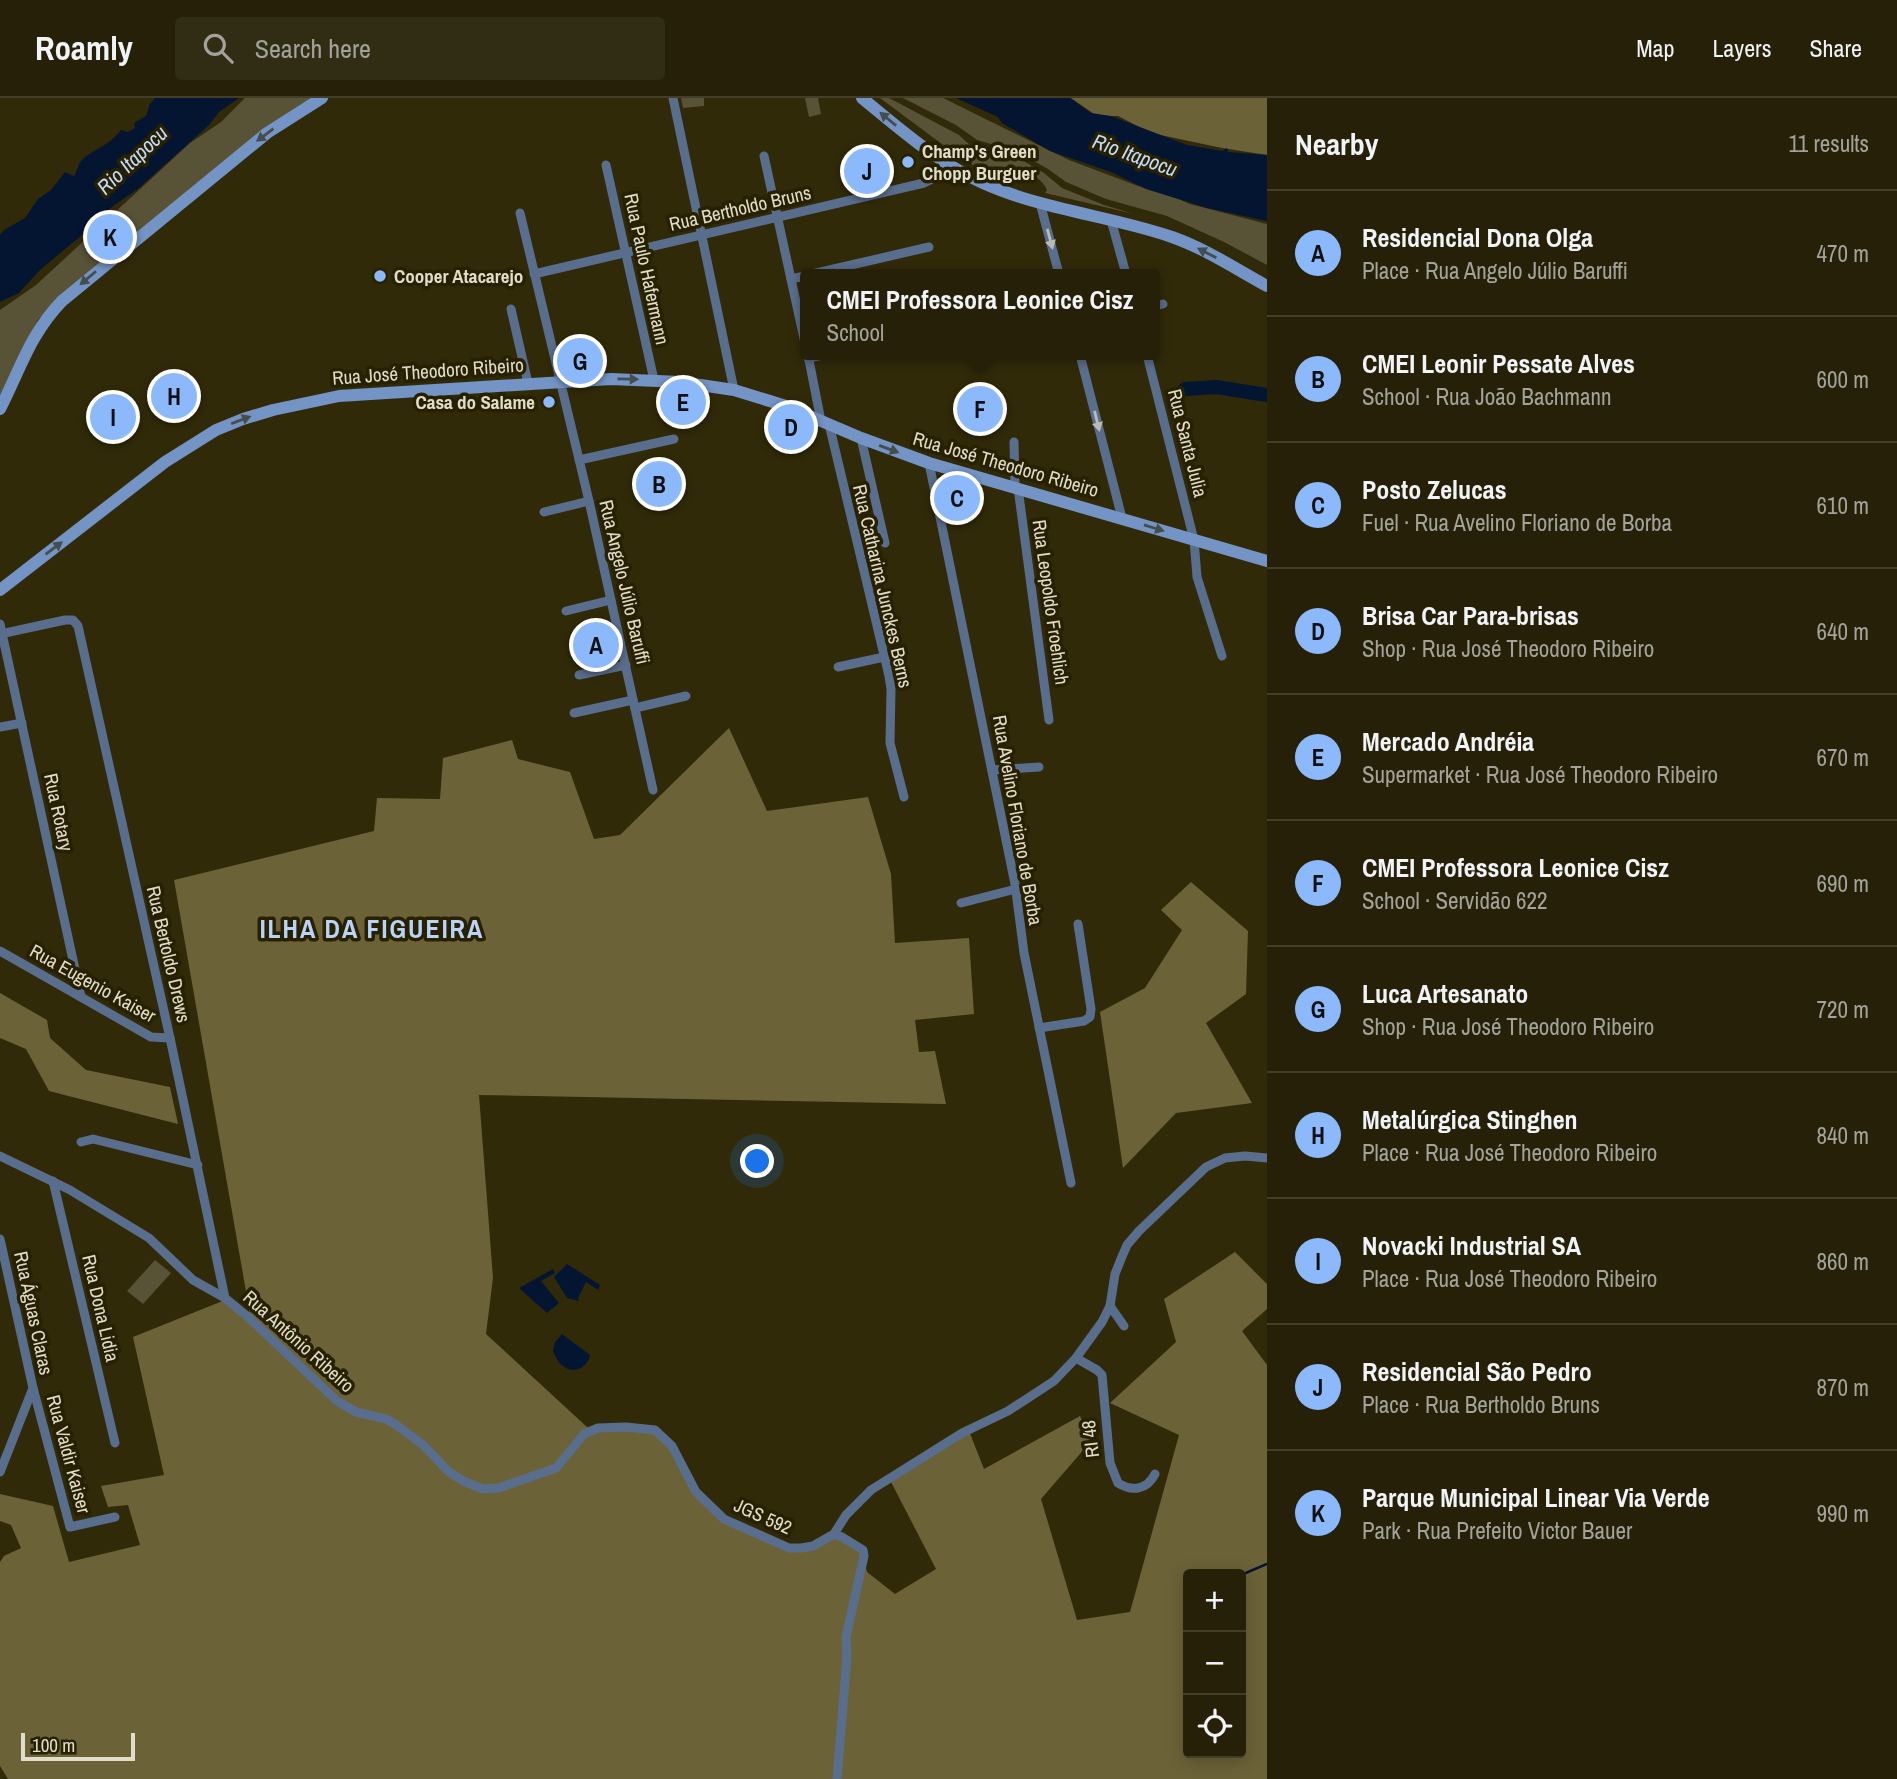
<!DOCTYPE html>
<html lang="en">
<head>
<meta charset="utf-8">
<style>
  :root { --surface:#252007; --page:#312d15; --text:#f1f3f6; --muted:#a3a39b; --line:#423e28; --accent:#8cb9fc }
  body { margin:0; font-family:"Archivo Narrow",sans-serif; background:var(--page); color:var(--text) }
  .controls { position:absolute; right:21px; bottom:21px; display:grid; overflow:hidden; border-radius:7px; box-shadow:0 4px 18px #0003 }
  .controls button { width:63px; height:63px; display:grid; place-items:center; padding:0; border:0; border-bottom:2px solid var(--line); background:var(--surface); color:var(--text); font:35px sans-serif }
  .scale { position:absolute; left:21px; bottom:18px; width:114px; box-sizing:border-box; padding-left:7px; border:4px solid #e1ddcb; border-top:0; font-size:19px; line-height:24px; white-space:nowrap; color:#e1ddcb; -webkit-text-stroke:5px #272001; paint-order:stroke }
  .you { position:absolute; left:758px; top:1064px; width:24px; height:24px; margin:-18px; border:5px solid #fff; border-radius:50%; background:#1a73e8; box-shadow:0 0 0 10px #1a73e833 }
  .badge { display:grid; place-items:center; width:46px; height:46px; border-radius:50%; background:var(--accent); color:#111; font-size:23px; font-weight:700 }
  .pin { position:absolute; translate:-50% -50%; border:4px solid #fff; box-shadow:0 2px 7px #0006 }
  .popup { position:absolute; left:800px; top:171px; width:360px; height:91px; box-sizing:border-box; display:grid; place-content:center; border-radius:7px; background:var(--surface); filter:drop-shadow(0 2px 5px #0005); font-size:23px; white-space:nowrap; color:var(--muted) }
  .popup b { font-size:26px; color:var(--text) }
  .popup::after { content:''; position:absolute; left:50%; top:100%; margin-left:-14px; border:14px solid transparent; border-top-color:var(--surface) }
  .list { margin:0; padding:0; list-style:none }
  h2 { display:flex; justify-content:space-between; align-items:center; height:91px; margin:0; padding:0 28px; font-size:30px }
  h2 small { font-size:23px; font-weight:400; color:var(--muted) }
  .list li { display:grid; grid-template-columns:46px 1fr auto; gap:21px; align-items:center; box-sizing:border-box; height:126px; padding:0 28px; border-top:2px solid var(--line) }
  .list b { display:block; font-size:26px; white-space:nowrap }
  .list p { margin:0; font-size:23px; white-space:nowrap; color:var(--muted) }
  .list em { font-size:23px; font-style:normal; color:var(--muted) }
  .icon { flex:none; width:38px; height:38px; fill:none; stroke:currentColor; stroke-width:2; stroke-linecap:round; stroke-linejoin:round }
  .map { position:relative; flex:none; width:1267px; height:1681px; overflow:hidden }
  header { display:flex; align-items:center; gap:42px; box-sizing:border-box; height:98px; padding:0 35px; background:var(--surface); border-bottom:2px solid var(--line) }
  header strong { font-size:33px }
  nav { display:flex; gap:38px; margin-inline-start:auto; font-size:24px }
  .search { width:490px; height:63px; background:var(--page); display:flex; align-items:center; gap:18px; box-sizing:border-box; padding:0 24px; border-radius:7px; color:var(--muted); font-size:26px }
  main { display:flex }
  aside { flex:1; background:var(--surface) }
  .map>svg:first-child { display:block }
  .green { fill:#585237 }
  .forest { fill:#6c6238; fill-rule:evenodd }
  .water { fill:#031531 }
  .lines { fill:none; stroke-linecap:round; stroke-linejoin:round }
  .stream { stroke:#031531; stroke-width:2.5 }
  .river { stroke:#031531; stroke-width:14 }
  .street { stroke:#596e8d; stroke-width:9 }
  .secondary { stroke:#7394c5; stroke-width:12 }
  .oneway { fill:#454e4f }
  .oneway2 { fill:#b8bcb8 }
  .poi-dot { fill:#8cb9fc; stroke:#272001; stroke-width:2.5 }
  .labels { text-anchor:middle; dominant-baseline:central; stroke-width:7; stroke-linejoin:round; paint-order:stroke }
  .poi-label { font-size:19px; font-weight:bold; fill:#e1ddcb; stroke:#272001; text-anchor:start }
  .street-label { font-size:19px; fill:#e1ddcb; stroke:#272001 }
  .water-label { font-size:21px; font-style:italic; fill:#c4dbfe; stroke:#272001 }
  .district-label { font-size:26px; font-weight:bold; letter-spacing:2px; fill:#b9d2f8; stroke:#272001 }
</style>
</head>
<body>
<header>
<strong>Roamly</strong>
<div class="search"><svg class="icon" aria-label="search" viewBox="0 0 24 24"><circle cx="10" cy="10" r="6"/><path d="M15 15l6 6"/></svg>Search here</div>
<nav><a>Map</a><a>Layers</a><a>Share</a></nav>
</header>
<main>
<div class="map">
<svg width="1267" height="1681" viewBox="0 0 1267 1681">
  <rect width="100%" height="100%" fill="#312a09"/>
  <!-- green -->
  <g class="green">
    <polygon points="245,0 312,0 158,117 61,197 38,222 26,244 0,301 0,212 36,187 190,45 221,24"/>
    <polygon points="681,0 704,0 704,8 683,10"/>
    <polygon points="805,0 818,0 821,16 809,19"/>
    <path d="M880,0h9l70,37 12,11 46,11 27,16 18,15 42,17 30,9 -89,-21 2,-3c-6,-15 -33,-28 -46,-16v6l-39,-21z"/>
    <polygon points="903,0 943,0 1069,62 1138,88 1161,93 1190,106 1267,126 1267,167 1224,144 1167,118 1106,101 1066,84 1048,71 1016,53 977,42 956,27"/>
    <polygon points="155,1162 171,1175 143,1206 127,1193"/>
  </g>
  <!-- forest -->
  <g class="forest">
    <polygon points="1071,0 1267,0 1267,57 1222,50 1151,35 1118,18 1097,18"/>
    <path d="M729,630l38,83 101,-14 23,77 4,69 74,-5 5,76 -59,6 4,32 16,-1 11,53 -467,-9 14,183 -7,56 101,93 27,-2 43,7 63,88 69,30 49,-17 23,16 6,23 28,22 41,-25 -46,-89 79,-49 15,38 96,-53 12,24 -51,59 36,121 53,-8 49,-177 -69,-32 66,-61 -12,-43 71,-47 32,32v25l-25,22 25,34v414h-1259l-8,-13v-204l4,-6 17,-8 -10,-23 -11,-4v-27l53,12 16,56 71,-17 -12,-40 -20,2 -7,-21 63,-11 -31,-138 92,-37 26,20 -77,-440 200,-49 3,-33 63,1 3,-41 69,-18 6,19 52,13 24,67 26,-4zM1188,1476h53v179h-53z"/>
    <polygon points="1191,784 1248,833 1246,896 1206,925 1252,1005 1176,1015 1123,1070 1100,914 1145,890 1182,832 1161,812"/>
    <polygon points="0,895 47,922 50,940 86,972 170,989 178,1026 49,993 26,951 0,940"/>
  </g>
  <!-- water -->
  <g class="water">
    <path d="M155,0h84l-20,14 -10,13 -70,63 -30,21 -15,16 -54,45 -21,23 -19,9v-67l4,-5 21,-12 13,-19 13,-9 14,-18 9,4c3,-5 4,-11 7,-15 10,-11 27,-14 40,-31l7,2 7,-4 -1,-5 12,-7 4,-12z"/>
    <polygon points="956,0 1070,0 1091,15 1111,18 1187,47 1222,53 1227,50 1228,54 1267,57 1267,123 1207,110 1146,91 1111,74 1050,53 1002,25 998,19"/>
    <polygon points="567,1166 600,1187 598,1192 586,1184 578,1200 579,1203 567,1200 554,1179"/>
    <polygon points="553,1171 555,1175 541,1183 559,1205 547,1215 519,1190"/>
    <path d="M562,1236l28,21c-2,12 -16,20 -27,11 -5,-3 -8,-11 -10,-15l2,-9z"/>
  </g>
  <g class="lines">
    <!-- stream -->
    <polyline class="stream" points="1241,1477 1267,1466"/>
    <!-- river -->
    <polyline class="river" points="1185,291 1216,289 1267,297"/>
    <!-- street -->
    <g class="street">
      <polyline points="673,0 734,292"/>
      <polyline points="764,58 805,245"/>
      <polyline points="606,67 654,282"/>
      <polyline points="1040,105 1059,176"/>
      <polyline points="520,115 589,403 653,692"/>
      <polyline points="1111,122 1126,176"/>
      <polyline points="534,176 924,85 932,81 944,64"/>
      <polyline points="812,176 929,149"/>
      <polyline points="791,181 805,178"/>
      <polyline points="1155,208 1163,206"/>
      <polyline points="511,211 528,285"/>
      <polyline points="808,257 821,323"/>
      <polyline points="1080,257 1122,420"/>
      <polyline points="1147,257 1194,442 1197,479 1222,558"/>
      <polyline points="808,260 823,257"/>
      <polyline points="829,326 889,578 891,591 890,645 904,699"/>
      <polyline points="861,340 885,445"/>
      <polyline points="1014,344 1015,389"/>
      <polyline points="579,362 674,341"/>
      <polyline points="929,365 1015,786 1024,855 1071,1085"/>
      <polyline points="1018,390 1049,622"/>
      <polyline points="544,414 589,403"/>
      <polyline points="566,513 611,502"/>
      <polyline points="0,526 81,899"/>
      <polyline points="0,536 65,522 73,522 78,528 170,940 225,1200"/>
      <polyline points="838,569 884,559"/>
      <polyline points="579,577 626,567"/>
      <polyline points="635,610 686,598"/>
      <polyline points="574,615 633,602"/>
      <polyline points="0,629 22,625"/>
      <polyline points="992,672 1039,669"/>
      <polyline points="961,805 1016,791"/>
      <polyline points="0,853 151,939 170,940"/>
      <polyline points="1039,930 1084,923 1090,919 1091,911 1078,826"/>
      <polyline points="81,1044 93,1041 198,1067"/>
      <polyline points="0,1058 70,1092 149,1140 193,1182 225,1200 248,1219 337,1303 356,1314 386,1321 395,1326 423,1347 449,1374 463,1383 483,1391 499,1390 556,1370 584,1336 598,1330 626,1329 655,1332 672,1348 696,1394 724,1421 789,1450 801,1450 813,1448 834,1436 846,1417 871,1392 962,1335 1008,1313 1054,1283 1076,1260 1102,1224 1110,1208 1115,1176 1121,1161 1127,1147 1139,1133 1206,1069 1225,1060 1245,1058 1267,1060"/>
      <polyline points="53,1083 115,1345"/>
      <polyline points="0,1141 33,1290 0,1374"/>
      <polyline points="1110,1208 1124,1228"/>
      <path d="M1076,1260l21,12 5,5 8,88 8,20c14,9 29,7 37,-9"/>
      <polyline points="33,1290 70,1429 115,1419"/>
      <polyline points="834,1436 842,1439 863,1452 864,1458 846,1539 847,1558 837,1681"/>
    </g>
    <!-- secondary -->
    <g class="secondary">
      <path d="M862,0c38,31 76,65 121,85 60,27 128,33 189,54 34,12 64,32 95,49"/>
      <path d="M0,311c20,-39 30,-75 62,-108l205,-168 55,-35"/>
      <polyline points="0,492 165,364 216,332 243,321 273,312 339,298 611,281 680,284 734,292 786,308 861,340 929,365 1267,463"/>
    </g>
  </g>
  <!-- one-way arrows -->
  <defs><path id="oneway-solid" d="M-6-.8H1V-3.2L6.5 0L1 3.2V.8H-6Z" transform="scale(1.75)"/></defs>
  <g class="oneway">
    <use href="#oneway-solid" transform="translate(888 21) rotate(-141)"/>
    <use href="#oneway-solid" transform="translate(265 37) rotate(143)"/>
    <use href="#oneway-solid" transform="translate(1207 155) rotate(-153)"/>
    <use href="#oneway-solid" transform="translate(88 180) rotate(140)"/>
    <use href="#oneway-solid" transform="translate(628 281) rotate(1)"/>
    <use href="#oneway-solid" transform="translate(241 322) rotate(-21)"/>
    <use href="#oneway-solid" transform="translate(889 351) rotate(20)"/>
    <use href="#oneway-solid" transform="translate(1154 430) rotate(17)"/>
    <use href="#oneway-solid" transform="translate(54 450) rotate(-37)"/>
  </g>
  <g class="oneway2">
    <use href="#oneway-solid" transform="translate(1050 141) rotate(75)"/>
    <use href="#oneway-solid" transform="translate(1097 323) rotate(76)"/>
  </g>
  <!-- markers -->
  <g class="poi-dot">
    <circle cx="908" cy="64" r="7"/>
    <circle cx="380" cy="178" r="7"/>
    <circle cx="549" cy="304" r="7"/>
  </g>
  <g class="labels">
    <!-- poi labels -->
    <g class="poi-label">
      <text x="922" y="53">Champ's Green<tspan x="922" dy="22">Chopp Burguer</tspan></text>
      <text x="394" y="178">Cooper Atacarejo</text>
      <text x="535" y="304" text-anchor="end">Casa do Salame</text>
    </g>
    <!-- street labels -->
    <g class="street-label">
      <text transform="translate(740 110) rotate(-13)">Rua Bertholdo Bruns</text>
      <text transform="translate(647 171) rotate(78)">Rua Paulo Hafermann</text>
      <text transform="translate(428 273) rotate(-4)">Rua José Theodoro Ribeiro</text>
      <text transform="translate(1188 345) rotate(76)">Rua Santa Julia</text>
      <text transform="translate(1006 366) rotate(16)">Rua José Theodoro Ribeiro</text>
      <text transform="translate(625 484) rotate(77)">Rua Angelo Júlio Baruffi</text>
      <text transform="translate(883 488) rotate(77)">Rua Catharina Junckes Berns</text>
      <text transform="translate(1051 504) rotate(82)">Rua Leopoldo Froehlich</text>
      <text transform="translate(59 714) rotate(78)">Rua Rotary</text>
      <text transform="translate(1018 722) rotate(80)">Rua Avelino Floriano de Borba</text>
      <text transform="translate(169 856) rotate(77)">Rua Bertoldo Drews</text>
      <text transform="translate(93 885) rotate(29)">Rua Eugenio Kaiser</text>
      <text transform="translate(101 1210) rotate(77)">Rua Dona Lidia</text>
      <text transform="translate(34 1215) rotate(78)">Rua Águas Claras</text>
      <text transform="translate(299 1243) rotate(42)">Rua Antônio Ribeiro</text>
      <text transform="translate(1090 1341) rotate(-97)">RI 48</text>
      <text transform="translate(69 1356) rotate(75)">Rua Valdir Kaiser</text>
      <text transform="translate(763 1418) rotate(24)">JGS 592</text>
    </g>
    <!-- water labels -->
    <g class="water-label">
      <text transform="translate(1135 57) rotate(20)">Rio Itapocu</text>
      <text transform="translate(132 62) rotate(-44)">Rio Itapocu</text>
    </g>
    <!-- district labels -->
    <g class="district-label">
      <text x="372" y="830">ILHA DA FIGUEIRA</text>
    </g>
  </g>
</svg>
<div class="controls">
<button>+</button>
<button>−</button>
<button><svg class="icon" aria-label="locate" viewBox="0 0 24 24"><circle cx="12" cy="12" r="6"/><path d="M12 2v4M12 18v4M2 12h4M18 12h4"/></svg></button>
</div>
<div class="scale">100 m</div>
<div class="you"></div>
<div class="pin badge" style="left:596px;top:547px">A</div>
<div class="pin badge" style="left:659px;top:386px">B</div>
<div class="pin badge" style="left:957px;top:400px">C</div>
<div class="pin badge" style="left:791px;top:329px">D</div>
<div class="pin badge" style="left:683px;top:304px">E</div>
<div class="pin badge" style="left:980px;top:311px">F</div>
<div class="popup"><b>CMEI Professora Leonice Cisz</b>School</div>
<div class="pin badge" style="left:580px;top:263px">G</div>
<div class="pin badge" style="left:174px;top:298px">H</div>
<div class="pin badge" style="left:113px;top:319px">I</div>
<div class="pin badge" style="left:867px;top:73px">J</div>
<div class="pin badge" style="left:110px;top:139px">K</div>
</div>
<aside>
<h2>Nearby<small>11 results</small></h2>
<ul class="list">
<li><span class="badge">A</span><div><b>Residencial Dona Olga</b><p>Place · Rua Angelo Júlio Baruffi</p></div><em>470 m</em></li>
<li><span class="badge">B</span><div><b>CMEI Leonir Pessate Alves</b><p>School · Rua João Bachmann</p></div><em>600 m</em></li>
<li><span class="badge">C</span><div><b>Posto Zelucas</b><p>Fuel · Rua Avelino Floriano de Borba</p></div><em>610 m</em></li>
<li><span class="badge">D</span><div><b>Brisa Car Para-brisas</b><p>Shop · Rua José Theodoro Ribeiro</p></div><em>640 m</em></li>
<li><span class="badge">E</span><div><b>Mercado Andréia</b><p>Supermarket · Rua José Theodoro Ribeiro</p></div><em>670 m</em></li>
<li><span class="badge">F</span><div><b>CMEI Professora Leonice Cisz</b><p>School · Servidão 622</p></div><em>690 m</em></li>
<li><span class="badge">G</span><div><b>Luca Artesanato</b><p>Shop · Rua José Theodoro Ribeiro</p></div><em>720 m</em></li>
<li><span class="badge">H</span><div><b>Metalúrgica Stinghen</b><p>Place · Rua José Theodoro Ribeiro</p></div><em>840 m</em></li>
<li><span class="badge">I</span><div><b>Novacki Industrial SA</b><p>Place · Rua José Theodoro Ribeiro</p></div><em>860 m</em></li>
<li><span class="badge">J</span><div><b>Residencial São Pedro</b><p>Place · Rua Bertholdo Bruns</p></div><em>870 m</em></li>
<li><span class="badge">K</span><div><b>Parque Municipal Linear Via Verde</b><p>Park · Rua Prefeito Victor Bauer</p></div><em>990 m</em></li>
</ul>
</aside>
</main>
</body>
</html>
